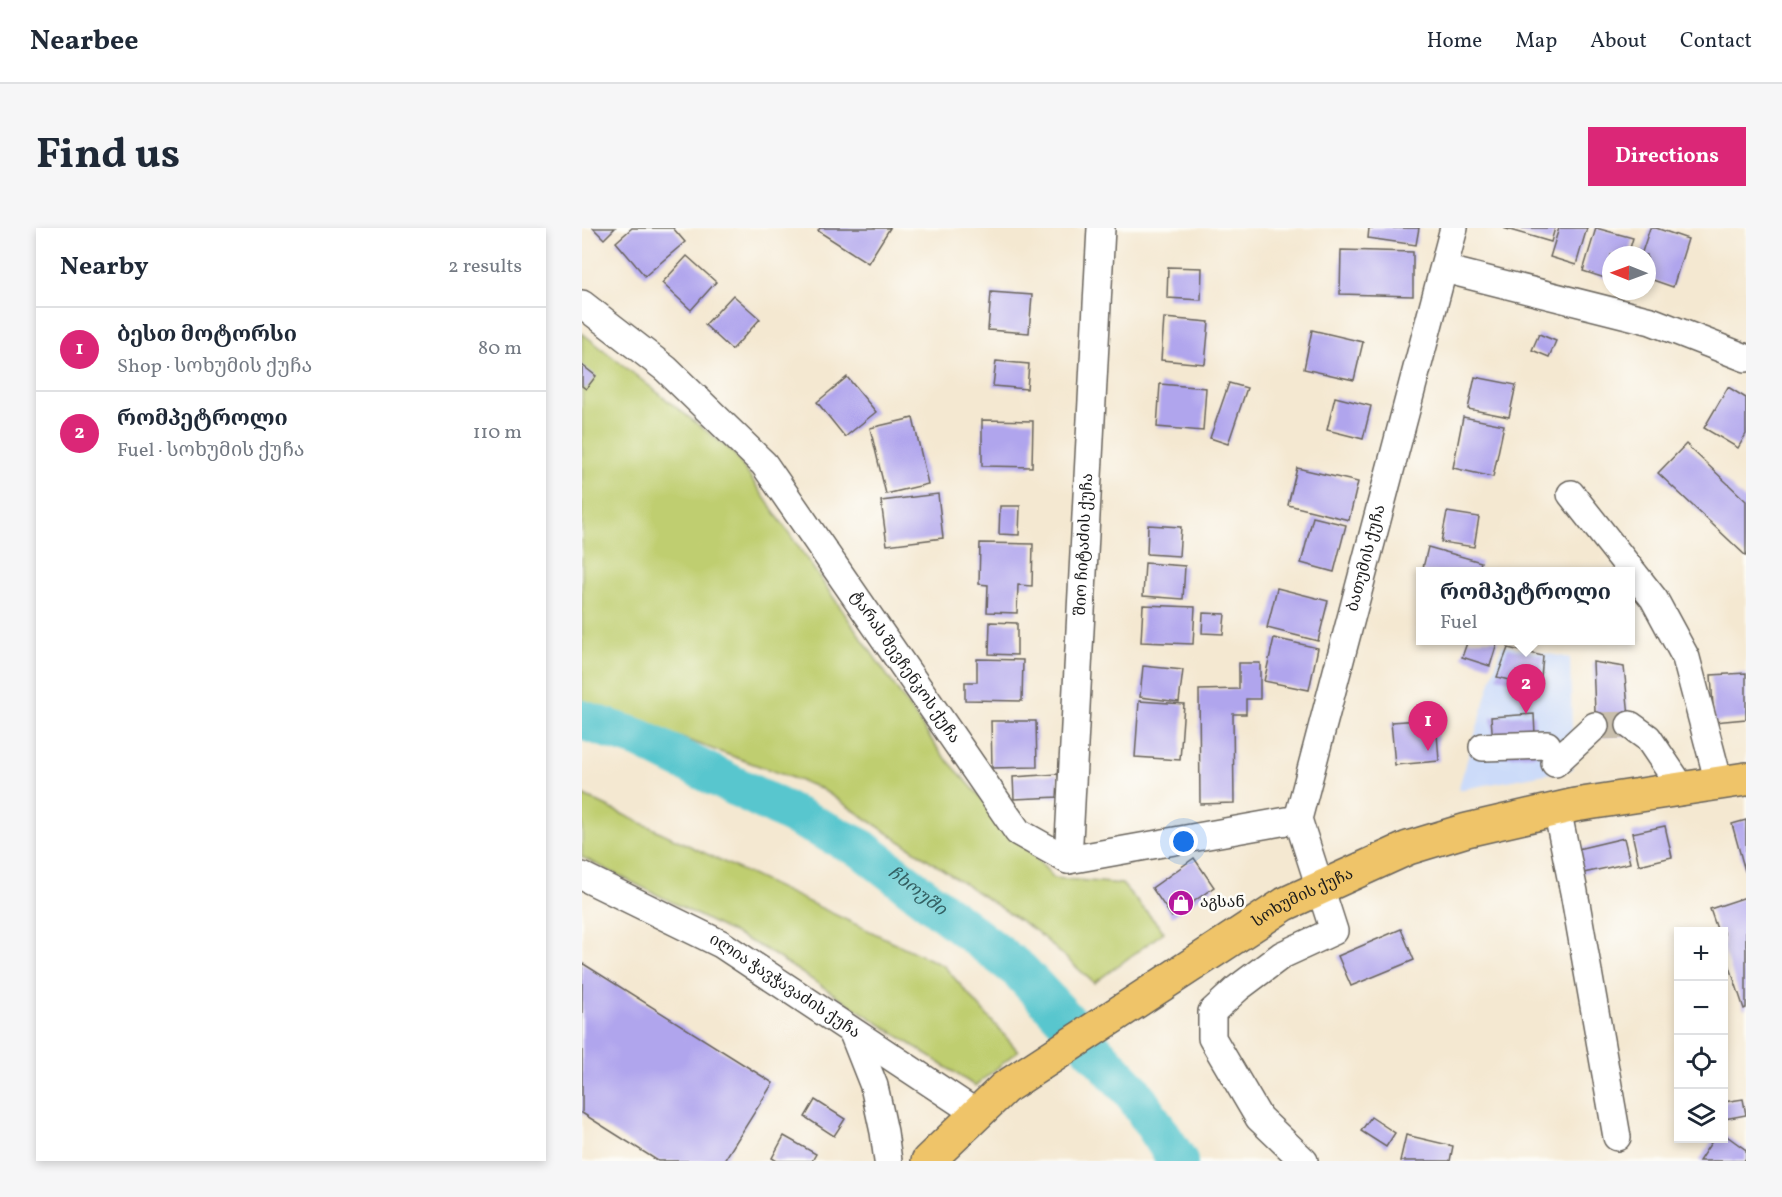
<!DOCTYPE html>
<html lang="en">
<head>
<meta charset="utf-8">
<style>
  :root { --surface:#fff; --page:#f6f6f7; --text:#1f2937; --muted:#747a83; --line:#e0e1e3; --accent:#db2777 }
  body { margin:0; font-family:Vollkorn,"Noto Serif Georgian",serif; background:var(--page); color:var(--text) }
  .controls { position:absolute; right:18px; bottom:18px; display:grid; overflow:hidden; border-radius:0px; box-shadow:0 3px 9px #0003 }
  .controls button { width:54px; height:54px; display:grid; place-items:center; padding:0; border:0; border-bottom:2px solid var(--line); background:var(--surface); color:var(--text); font:30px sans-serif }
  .compass { position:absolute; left:1020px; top:18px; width:54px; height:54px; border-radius:50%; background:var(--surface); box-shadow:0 3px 9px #0003; rotate:271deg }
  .you { position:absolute; left:602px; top:614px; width:21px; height:21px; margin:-15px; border:4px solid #fff; border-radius:50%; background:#1a73e8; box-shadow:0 0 0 9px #1a73e833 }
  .badge { display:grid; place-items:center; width:39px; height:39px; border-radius:50%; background:var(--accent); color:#fff; font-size:20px; font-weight:700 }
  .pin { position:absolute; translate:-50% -50px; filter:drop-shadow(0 2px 3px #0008) }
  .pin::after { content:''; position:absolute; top:32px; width:21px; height:18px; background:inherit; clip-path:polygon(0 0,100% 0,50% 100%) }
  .popup { position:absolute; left:834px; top:339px; width:219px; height:78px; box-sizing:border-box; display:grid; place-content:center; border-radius:0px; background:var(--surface); filter:drop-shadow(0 2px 4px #0005); font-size:20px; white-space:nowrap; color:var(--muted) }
  .popup b { font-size:22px; color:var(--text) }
  .popup::after { content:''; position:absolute; left:50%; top:100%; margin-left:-12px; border:12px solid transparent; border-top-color:var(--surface) }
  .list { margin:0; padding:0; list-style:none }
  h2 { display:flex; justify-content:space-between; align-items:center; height:78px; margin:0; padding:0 24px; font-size:26px }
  h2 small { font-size:20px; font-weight:400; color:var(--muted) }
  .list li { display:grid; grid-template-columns:39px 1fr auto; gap:18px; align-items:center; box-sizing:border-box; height:84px; padding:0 24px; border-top:2px solid var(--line) }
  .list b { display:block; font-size:22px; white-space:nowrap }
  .list p { margin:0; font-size:20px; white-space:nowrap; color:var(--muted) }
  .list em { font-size:20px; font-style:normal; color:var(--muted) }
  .icon { flex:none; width:33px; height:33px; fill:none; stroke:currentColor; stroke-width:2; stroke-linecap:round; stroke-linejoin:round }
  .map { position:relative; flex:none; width:1164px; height:933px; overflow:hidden; border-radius:0px }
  header { display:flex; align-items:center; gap:36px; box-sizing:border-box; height:84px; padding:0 30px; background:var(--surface); border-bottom:2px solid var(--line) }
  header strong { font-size:28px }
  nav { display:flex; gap:33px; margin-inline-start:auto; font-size:21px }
  .intro { display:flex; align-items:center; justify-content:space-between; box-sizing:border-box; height:144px; padding:0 36px }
  h1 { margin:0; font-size:42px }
  .button { padding:15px 27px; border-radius:0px; background:var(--accent); color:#fff; font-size:21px; font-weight:700 }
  main { display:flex; gap:36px; padding:0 36px }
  aside { flex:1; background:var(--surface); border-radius:0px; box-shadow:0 3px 9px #0003 }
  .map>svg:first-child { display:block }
  .built { fill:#ccdbf9 }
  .green { fill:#bfce70; stroke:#6e7546; stroke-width:1.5 }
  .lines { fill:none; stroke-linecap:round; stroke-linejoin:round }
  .river { stroke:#59c6ce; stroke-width:40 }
  .building { fill:#b0a5ed }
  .minor-tunnel { stroke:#c9bfad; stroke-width:27; stroke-dasharray:27 14; stroke-linecap:butt }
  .minor-casing { stroke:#68635b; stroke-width:30 }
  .highway-casing { stroke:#68635b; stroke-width:36 }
  .minor { stroke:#fff; stroke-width:27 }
  .highway { stroke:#efc469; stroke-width:33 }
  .labels { text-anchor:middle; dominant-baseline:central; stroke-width:5; stroke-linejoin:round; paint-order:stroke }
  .street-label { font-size:16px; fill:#1c1c1c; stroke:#fdfcf7 }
  .poi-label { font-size:16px; fill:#1c1c1c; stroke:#fdfcf7; text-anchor:start }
  .water-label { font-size:18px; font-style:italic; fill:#346063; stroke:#fdfcf7 }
</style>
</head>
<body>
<header>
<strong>Nearbee</strong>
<nav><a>Home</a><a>Map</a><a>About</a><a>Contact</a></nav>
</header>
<div class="intro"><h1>Find us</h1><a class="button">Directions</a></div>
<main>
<aside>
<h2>Nearby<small>2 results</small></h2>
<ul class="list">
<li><span class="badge">1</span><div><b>ბესთ მოტორსი</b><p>Shop · სოხუმის ქუჩა</p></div><em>80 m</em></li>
<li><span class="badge">2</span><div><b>რომპეტროლი</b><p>Fuel · სოხუმის ქუჩა</p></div><em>110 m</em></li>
</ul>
</aside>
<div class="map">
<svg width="1164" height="933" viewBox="0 0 1164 933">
  <rect width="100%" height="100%" fill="#fdfcf7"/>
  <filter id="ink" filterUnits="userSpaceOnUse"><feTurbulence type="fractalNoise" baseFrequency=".0167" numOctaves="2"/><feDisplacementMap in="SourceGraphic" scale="12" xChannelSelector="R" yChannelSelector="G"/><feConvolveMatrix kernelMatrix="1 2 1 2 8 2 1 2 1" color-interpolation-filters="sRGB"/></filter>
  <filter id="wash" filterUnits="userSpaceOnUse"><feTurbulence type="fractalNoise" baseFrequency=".008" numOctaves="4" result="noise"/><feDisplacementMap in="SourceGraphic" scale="24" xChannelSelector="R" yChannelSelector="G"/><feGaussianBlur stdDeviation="1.35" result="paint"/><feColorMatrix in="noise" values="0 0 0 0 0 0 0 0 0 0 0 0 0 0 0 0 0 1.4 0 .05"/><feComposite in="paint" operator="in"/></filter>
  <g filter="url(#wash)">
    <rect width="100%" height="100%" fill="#f4e8d1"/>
    <!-- built -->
    <polygon class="built" points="920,417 988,430 991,541 876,562"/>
    <!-- green -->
    <g class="green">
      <polygon points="0,105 151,224 358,524 472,650 540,656 582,704 512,755 454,703 238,560 0,474"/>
      <polygon points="0,567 362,738 436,823 393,858 183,721 0,629"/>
    </g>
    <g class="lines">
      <!-- river -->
      <path class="river" id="s1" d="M0,492l58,19 222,110 157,121 113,121 46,70"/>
    </g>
    <g id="blocks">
      <!-- building -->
      <g class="building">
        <polygon points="11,0 33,0 22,11"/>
        <polygon points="50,0 91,0 103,14 63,48 34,14"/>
        <polygon points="238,0 308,0 286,35 236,3"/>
        <polygon points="787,0 837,0 834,17 786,10"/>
        <polygon points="921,0 973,0 969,14"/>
        <polygon points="977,0 1005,0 994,37 968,29"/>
        <polygon points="1014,0 1051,10 1046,27 1029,27 1029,52 1001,43"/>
        <polygon points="1068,0 1074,0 1106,11 1091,59 1065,50 1065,27 1059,27"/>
        <polygon points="759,22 831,24 831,68 758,66"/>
        <polygon points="105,28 134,54 109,82 80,55"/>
        <polygon points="586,39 620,40 619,72 585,70"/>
        <polygon points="409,64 450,67 447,105 406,102"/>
        <polygon points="151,67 178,91 150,122 123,97"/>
        <polygon points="582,90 627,94 623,136 579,132"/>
        <polygon points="730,102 781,114 772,152 722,141"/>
        <polygon points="957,106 974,113 967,129 950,122"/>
        <polygon points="414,133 447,136 445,161 411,158"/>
        <polygon points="0,137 14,148 4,161 0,158"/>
        <polygon points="265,149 294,184 263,209 235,174"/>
        <polygon points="893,149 934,157 927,189 886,181"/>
        <polygon points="647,155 665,160 646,216 628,210"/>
        <polygon points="578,156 624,160 621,203 575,199"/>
        <polygon points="1146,159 1164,170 1164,206 1156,220 1122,200"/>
        <polygon points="753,169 789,178 781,211 745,202"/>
        <polygon points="881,189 922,197 911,249 871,240"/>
        <polygon points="331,190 346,256 304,266 288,200"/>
        <polygon points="400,192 451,193 450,239 400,238"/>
        <polygon points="1104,216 1164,273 1164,328 1076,245"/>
        <polygon points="715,240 776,254 767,292 706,277"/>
        <polygon points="356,266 361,310 305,317 299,273"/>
        <polygon points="418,278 438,278 437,307 417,306"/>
        <polygon points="865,284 897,289 892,319 859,314"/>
        <polygon points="731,289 764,297 752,344 719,335"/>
        <polygon points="566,297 599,299 597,328 565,326"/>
        <polygon points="398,315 451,316 450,358 436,357 435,385 405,384 406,357 397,356"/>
        <polygon points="846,319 899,334 896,344 840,344"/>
        <polygon points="563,335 603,338 601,371 561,368"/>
        <polygon points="695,360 746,373 736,413 685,400"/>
        <polygon points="561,377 613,379 611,416 559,414"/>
        <polygon points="621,385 643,386 641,406 620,405"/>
        <polygon points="408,394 435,395 435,427 407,426"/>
        <polygon points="692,410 736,420 727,462 682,453"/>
        <polygon points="886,412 916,412 908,438 880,429"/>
        <polygon points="926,420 961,428 958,460 915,449"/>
        <polygon points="395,431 441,432 440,473 383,472 383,454 395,454"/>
        <polygon points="1011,434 1042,439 1049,507 1014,509"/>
        <polygon points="657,435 678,435 678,471 664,471 664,486 651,486 652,575 618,576 617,462 657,461"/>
        <polygon points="561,438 601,442 597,474 558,469"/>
        <polygon points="1164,445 1164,491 1132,494 1129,447"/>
        <polygon points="557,473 602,476 598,532 553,529"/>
        <polygon points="952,486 954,527 912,529 909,489"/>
        <polygon points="854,491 857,533 813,537 809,494"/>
        <polygon points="409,493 454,493 455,539 410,540"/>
        <polygon points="476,546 477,569 432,571 431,549"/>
        <polygon points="1164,592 1164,643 1163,643 1150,596"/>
        <polygon points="1083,598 1090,629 1057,637 1050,605"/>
        <polygon points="1042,610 1048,635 992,647 987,623"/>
        <polygon points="612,630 632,659 590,689 570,660"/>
        <polygon points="1164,669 1164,780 1162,781 1142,721 1142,704 1136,704 1128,681"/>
        <polygon points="819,701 832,732 769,758 756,728"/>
        <polygon points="0,735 191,855 142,933 76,933 0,885"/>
        <polygon points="1161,871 1164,887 1142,891 1142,874"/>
        <polygon points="233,872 263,891 252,908 223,889"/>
        <polygon points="789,889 813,905 804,919 779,903"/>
        <polygon points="1142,906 1164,922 1164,930 1162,933 1117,933 1132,910 1142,910"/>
        <polygon points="824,907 871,918 868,933 818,933"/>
        <polygon points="202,908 234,926 230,933 195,933 190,930"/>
      </g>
    </g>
  </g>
  <g filter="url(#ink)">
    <use href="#blocks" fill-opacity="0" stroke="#68635b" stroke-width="1.5"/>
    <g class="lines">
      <!-- minor-tunnel -->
      <polyline class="minor-tunnel" points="1013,498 1048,497"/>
      <!-- minor casing -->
      <g class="minor-casing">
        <g id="minor">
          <polyline points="862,41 1069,93 1164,130"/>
          <path id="s2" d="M0,76l84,65 98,95 254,368 50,28 230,-41"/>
          <polyline points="989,266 1072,371 1104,430 1137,555"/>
          <polyline points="1048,497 1066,510 1095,553"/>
          <polyline points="901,519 965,517"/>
          <polyline points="973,535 1013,498"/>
          <polyline points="975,581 992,664 1035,909"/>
          <path id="s3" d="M486,632l33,-632"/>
          <path id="s4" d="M0,648l139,68 255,169"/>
          <polyline points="271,805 292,858 302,904 306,933"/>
          <path id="s5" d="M722,933l-45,-43 -47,-80v-26l26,-24 44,-33 52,-24 -36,-112 156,-591"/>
        </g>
      </g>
      <!-- highway casing -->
      <g class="highway-casing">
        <g id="highway">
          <path id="s6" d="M346,933l76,-73 281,-184 123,-56 59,-18 108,-25 171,-26"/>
        </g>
      </g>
      <!-- minor -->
      <use href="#minor" class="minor"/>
      <!-- highway -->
      <use href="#highway" class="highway"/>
    </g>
  </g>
  <!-- icons -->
  <defs>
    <g id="shop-disc" transform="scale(1.35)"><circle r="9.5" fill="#b5179e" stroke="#fdfcf7"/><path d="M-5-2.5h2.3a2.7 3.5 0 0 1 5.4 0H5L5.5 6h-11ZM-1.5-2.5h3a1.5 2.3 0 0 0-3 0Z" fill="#fff"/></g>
  </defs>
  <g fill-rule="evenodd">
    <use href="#shop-disc" x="599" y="675"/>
  </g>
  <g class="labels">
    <!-- street labels -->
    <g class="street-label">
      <text stroke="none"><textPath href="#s3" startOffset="316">შიო ჩიტაძის ქუჩა</textPath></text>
      <text stroke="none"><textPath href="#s5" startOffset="716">ბათუმის ქუჩა</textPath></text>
      <text stroke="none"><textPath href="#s2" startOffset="490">ტარას შევჩენკოს ქუჩა</textPath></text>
      <text stroke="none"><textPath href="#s6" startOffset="460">სოხუმის ქუჩა</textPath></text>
      <text stroke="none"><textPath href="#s4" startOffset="231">ილია ჭავჭავაძის ქუჩა</textPath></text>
    </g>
    <!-- poi labels -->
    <g class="poi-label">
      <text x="618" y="675">აგსან</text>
    </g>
    <!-- water labels -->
    <g class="water-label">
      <text stroke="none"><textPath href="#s1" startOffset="378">ჩხოუში</textPath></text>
    </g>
  </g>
</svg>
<div class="controls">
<button>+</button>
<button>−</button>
<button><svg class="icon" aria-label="locate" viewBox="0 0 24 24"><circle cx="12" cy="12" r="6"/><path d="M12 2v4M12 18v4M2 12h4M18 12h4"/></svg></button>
<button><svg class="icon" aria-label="layers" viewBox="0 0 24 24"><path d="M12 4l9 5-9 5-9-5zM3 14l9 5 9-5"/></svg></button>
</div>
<svg class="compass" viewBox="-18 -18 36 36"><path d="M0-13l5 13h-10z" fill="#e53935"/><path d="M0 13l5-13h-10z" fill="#747a83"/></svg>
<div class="you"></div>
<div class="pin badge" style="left:846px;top:523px">1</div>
<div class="pin badge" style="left:944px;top:486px">2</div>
<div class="popup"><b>რომპეტროლი</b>Fuel</div>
</div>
</main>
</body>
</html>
